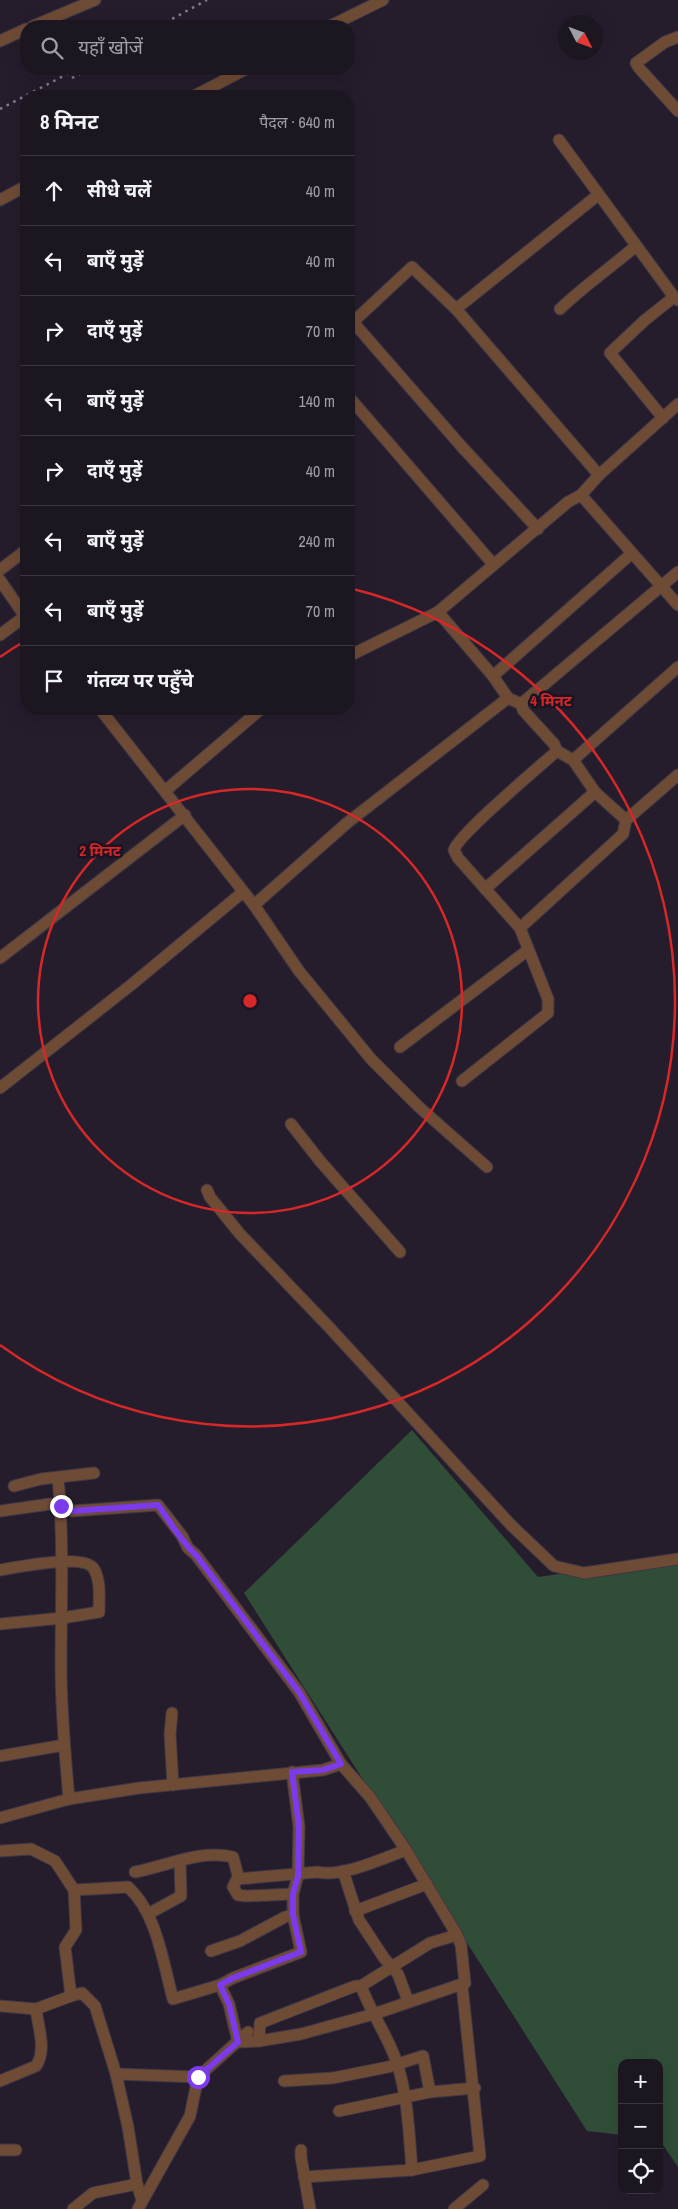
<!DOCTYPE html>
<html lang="hi">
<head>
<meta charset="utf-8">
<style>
  :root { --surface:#1c1621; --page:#251f2a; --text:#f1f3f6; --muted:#a09fa5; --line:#3a353f }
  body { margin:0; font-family:"Archivo Narrow","Noto Sans Devanagari",sans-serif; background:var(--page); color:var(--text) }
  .controls { position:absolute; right:15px; bottom:15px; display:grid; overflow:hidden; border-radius:10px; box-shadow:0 5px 20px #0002 }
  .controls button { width:45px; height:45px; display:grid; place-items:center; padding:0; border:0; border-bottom:1px solid var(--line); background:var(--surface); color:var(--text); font:25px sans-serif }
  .compass { position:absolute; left:558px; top:15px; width:45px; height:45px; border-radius:50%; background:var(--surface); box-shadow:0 5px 20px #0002; rotate:132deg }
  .stop { position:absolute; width:15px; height:15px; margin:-11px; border:4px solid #7c3aed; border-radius:50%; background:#fff }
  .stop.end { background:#7c3aed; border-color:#fff; box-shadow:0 1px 5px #0008 }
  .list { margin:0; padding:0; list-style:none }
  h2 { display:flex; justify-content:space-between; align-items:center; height:65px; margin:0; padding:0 20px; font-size:21px }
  h2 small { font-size:16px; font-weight:400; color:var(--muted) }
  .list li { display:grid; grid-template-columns:32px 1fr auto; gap:15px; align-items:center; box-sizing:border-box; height:70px; padding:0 20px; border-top:1px solid var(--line) }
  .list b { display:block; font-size:19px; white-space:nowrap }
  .list em { font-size:16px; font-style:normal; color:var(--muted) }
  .icon { flex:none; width:28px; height:28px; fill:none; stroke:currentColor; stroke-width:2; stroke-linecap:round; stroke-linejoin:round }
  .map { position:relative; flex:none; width:678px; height:2209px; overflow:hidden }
  .search { position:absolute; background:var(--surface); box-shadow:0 5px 20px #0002; left:20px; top:20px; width:335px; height:55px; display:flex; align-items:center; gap:12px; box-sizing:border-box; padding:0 18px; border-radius:20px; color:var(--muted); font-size:19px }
  .panel { position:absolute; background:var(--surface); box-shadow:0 5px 20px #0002; left:20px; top:90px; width:335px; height:625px; border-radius:20px }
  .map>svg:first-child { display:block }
  .green { fill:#304e37 }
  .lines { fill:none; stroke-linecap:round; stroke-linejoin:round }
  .minor-casing { stroke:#3f3746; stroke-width:13 }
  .minor { stroke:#6e4b35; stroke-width:11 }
  .rail { stroke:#847e8a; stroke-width:2.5; stroke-dasharray:2.5 5; stroke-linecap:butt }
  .route { stroke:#7c3aed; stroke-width:6 }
  .ring { fill:none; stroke:#d62828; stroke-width:2.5 }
  .centre { fill:#d62828; stroke:#1c1422; stroke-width:2.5 }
  .ring-label { font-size:15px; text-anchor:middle; font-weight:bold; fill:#d62828; stroke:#1c1422; stroke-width:5; stroke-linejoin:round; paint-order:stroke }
</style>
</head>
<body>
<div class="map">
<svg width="678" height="2209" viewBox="0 0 678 2209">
  <rect width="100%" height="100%" fill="#251d2c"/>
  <!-- green -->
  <polygon class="green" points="412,1430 538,1577 678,1557 678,2167 659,2139 659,2063 622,2063 622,2135 587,2131 244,1593"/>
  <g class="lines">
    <!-- minor casing -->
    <g class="minor-casing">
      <g id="minor">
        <polyline points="33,26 95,0"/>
        <polyline points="330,26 383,0"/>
        <polyline points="678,37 665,42 636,63 639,68 678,111"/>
        <polyline points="0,41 26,29"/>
        <polyline points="194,96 246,69"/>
        <polyline points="559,140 674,297 678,300"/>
        <polyline points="0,200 26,186"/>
        <polyline points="456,309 598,195"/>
        <path d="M560,309c24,-23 50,-41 76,-63"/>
        <polyline points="353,322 462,447 538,529"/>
        <polyline points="349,324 353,322 412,267 456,309 599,475"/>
        <polyline points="349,397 493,564"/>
        <polyline points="663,418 610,353 645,320 674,297"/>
        <polyline points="581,495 678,605"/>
        <polyline points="0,570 26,550"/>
        <polyline points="0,580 26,618"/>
        <polyline points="438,612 493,676 508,698 521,704 523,710 554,744 557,751 573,760 595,792 626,820"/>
        <polyline points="0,635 24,617"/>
        <polyline points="349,656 438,612 568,502 581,495 599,475 678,404"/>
        <polyline points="493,676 631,554"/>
        <polyline points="521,704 678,572"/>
        <polyline points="100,709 254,905 299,971 371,1059 419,1107 487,1167"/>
        <polyline points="573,760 678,667"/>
        <polyline points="165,791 261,709"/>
        <polyline points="485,889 595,792"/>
        <polyline points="254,905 347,823 508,698"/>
        <polyline points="520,928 623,834 626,820 678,775"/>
        <polyline points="0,958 185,815"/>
        <polyline points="400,1047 528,950"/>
        <path d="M462,1081l86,-68v-14l-28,-71 -62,-70 -4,-8c4,-15 86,-84 103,-99"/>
        <polyline points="0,1088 131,985 243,892"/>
        <polyline points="291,1124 320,1161 400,1252"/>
        <polyline points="207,1190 210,1197 240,1234 328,1326 511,1525 554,1566 584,1573 678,1559"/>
        <path d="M58,1478c6,63 3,125 3,188 0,44 4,89 8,133"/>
        <polyline points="14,1486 41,1479 94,1473"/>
        <polyline points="0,1511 50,1504 72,1511 158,1505 182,1536 188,1548 196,1555 299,1692 341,1764 370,1797 406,1850 457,1935 461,1945 465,1983 374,2014 301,2034 259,2041 238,2042 229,2004 220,1985"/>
        <path d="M0,1570c18,-3 85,-17 94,-1 7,12 5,30 5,43l-37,6 -62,6"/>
        <polyline points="172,1713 170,1734 173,1785"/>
        <polyline points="0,1756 64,1745"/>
        <polyline points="0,1818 69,1799 139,1788 323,1770 341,1764"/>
        <polyline points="0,1851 31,1849 55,1861 74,1890 76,1930 65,1947 71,1996 82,1993 95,2006 116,2074 128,2127 137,2184 142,2200"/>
        <polyline points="343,1871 359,1920 384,1958 398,1974 408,2001"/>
        <path d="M135,1872c32,-6 66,-23 98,-15l6,22"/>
        <path d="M74,1890l54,-3c29,26 35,76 45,112l47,-14 13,-7 68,-26 -8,-37v-21l5,-19 1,-48 -7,-55"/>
        <path d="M293,1894l-47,2 -8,-1 -5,-8 4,-8 81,-7c23,6 66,-14 88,-22"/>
        <polyline points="355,1911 427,1884"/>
        <polyline points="148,1914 181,1896 180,1861"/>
        <polyline points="211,1951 240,1941 285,1917 293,1915"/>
        <path d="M361,1986c10,27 27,50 36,77 11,34 12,71 15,107"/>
        <polyline points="0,2006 36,2009 71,1996"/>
        <polyline points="259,2041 260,2023 355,1986 361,1986 430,1943 457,1935"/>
        <polyline points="116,2074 198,2077"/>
        <path d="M0,2081l36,-15c11,-16 2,-39 0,-57"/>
        <polyline points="284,2081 333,2078 388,2067 423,2056 430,2092"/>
        <polyline points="339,2111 430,2092 475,2088"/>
        <polyline points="0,2150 16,2150"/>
        <polyline points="301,2150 301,2157 310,2209"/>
        <polyline points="304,2177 412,2170 480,2156 462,1985"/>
        <polyline points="73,2209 93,2193 137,2184"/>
        <polyline points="138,2209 190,2116 198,2077 248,2032"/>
        <polyline points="454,2209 483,2185"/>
      </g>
    </g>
    <!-- minor -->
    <use href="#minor" class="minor"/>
    <!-- rail -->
    <g class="rail">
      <polyline points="159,26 207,0"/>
      <polyline points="72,78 90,69"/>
      <polyline points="0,109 77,69"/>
    </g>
  </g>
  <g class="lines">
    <!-- route -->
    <path class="route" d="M61,1506l11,5 86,-6c11,15 25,39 38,50l103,137 42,72 -18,6 -31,2 7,55 -1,49 -5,18v21l8,37 -68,26 -13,7 9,19 9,38 -40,35"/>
  </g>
  <!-- distance rings -->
  <g class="ring">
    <circle cx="250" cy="1001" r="212"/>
    <path d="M0 657A425 425 0 0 1 25 641M349 588A425 425 0 1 1 0 1345"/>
  </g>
  <circle cx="250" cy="1001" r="8" class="centre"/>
  <g class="ring-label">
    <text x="551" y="706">4 मिनट</text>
    <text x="100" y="856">2 मिनट</text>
  </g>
</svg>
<div class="controls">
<button>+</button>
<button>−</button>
<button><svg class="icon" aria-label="locate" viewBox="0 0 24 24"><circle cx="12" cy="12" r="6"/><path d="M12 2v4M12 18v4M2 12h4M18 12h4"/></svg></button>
</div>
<svg class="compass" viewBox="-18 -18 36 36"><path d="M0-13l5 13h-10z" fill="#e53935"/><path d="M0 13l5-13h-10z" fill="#a09fa5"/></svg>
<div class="stop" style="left:198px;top:2077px"></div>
<div class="stop end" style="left:61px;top:1506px"></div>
<div class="search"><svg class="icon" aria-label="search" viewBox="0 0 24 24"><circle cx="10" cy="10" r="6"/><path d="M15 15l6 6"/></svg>यहाँ खोजें</div>
<section class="panel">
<h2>8 मिनट<small>पैदल · 640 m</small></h2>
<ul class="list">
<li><svg class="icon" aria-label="ahead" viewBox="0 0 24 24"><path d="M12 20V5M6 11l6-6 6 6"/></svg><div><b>सीधे चलें</b></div><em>40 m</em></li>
<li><svg class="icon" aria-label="left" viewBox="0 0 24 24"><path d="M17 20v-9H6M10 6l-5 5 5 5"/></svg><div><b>बाएँ मुड़ें</b></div><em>40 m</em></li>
<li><svg class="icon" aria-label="right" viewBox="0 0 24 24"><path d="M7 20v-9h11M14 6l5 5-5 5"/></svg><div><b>दाएँ मुड़ें</b></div><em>70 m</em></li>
<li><svg class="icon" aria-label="left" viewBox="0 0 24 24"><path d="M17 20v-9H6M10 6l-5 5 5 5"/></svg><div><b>बाएँ मुड़ें</b></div><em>140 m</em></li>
<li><svg class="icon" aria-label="right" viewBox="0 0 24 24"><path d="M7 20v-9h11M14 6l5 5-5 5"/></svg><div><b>दाएँ मुड़ें</b></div><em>40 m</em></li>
<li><svg class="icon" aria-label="left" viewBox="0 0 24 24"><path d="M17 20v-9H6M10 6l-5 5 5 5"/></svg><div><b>बाएँ मुड़ें</b></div><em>240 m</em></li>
<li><svg class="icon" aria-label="left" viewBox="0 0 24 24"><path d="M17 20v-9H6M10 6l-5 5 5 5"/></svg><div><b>बाएँ मुड़ें</b></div><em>70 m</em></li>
<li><svg class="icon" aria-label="arrive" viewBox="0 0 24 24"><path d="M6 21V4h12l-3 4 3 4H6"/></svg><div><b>गंतव्य पर पहुँचे</b></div></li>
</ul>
</section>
</div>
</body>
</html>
